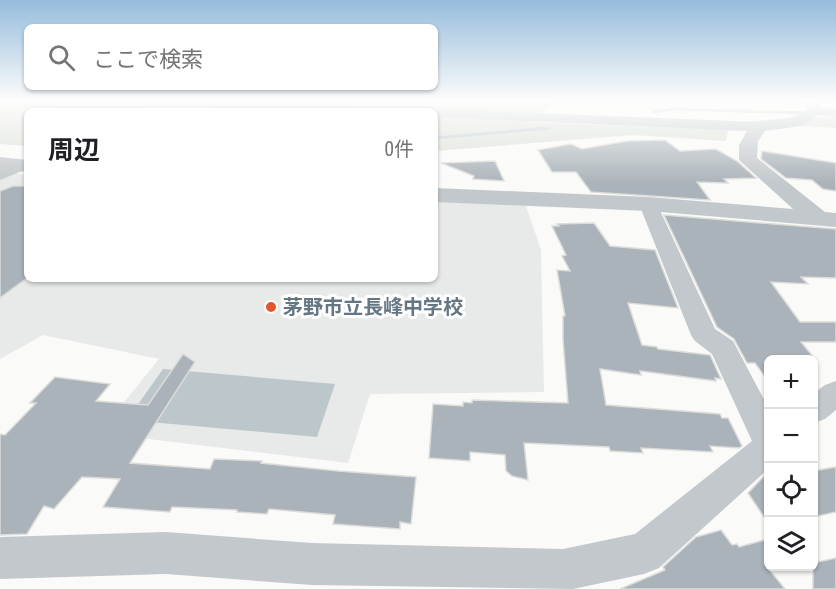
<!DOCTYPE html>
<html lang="ja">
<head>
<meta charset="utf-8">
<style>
  :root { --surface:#fff; --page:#f2f2f2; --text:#202124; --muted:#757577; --line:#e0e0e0 }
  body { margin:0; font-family:"Roboto Condensed","Noto Sans JP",sans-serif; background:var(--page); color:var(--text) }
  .controls { position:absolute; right:18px; bottom:18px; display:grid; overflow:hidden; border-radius:9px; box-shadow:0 2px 4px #0004 }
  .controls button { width:54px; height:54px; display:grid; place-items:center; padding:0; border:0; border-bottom:2px solid var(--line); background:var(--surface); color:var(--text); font:30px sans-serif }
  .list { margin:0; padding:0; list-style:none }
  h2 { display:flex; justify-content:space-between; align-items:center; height:78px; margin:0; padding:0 24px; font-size:26px }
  h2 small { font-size:20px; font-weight:400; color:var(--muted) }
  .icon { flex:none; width:33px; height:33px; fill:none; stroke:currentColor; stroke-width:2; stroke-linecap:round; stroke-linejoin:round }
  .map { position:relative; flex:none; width:836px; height:589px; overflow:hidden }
  .search { position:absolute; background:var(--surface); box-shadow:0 2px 4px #0004; left:24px; top:24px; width:414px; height:66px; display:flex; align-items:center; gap:15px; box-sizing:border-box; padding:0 21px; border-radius:9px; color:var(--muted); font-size:22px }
  .panel { position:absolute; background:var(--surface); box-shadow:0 2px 4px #0004; left:24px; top:108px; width:414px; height:174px; border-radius:9px }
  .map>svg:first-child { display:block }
  .built { fill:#e8e9e9 }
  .green { fill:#dadfd7 }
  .water { fill:#bbc7cb }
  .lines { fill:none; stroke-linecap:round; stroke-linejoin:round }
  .stream { stroke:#bbc7cb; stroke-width:3 }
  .building { fill:#aab3b9; stroke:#dcdcda; stroke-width:1.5 }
  .minor { fill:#c3c8cc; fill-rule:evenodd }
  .tertiary { fill:#c3c8cc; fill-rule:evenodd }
  .poi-dot { fill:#e4572e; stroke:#fff; stroke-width:2 }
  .labels { text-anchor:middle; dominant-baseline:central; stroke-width:6; stroke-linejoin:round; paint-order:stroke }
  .poi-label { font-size:20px; font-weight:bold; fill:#657683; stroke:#fff; text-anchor:start }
</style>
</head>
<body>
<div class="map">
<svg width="836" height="589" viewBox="0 0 836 589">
  <rect width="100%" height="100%" fill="#fafaf8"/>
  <!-- built -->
  <polygon class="built" points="13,173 27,175 27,279 435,279 435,198 525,203 541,250 544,392 370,394 348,463 99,433 159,359 43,335 0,359 0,179"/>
  <!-- green -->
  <polygon class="green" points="0,101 560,101 527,122 680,128 774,119 836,117 836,128 808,126 728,131 726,141 633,135 435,151 435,111 27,111 27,146 0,144"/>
  <!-- water -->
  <polygon class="water" points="163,369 335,384 317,437 127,420"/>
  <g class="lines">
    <!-- stream -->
    <g class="stream">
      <polyline points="0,104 49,103 73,109 135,111"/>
      <polyline points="654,112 673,109 808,113"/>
      <polyline points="435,138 549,128"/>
    </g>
  </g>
  <!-- building -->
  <g class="building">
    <polygon points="665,140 680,151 716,149 737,161 756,178 724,179 728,183 697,182 710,200 591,192 576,172 552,172 538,150 571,144 582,149 627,141"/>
    <polygon points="762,151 836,163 836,191 823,189 812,180 786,178 761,159"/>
    <polygon points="495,161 504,181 473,179 474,176 441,163"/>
    <polygon points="13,186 27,186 27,278 0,298 0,191"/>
    <polygon points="664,215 836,229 836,278 801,277 808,284 771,282 800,322 836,322 836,342 801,342 816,360 768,360 768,381 755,363 747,363 734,339 717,327"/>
    <polygon points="594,223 610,246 655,250 678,308 628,303 642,345 657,347 658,349 710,355 721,379 715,378 716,381 640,371 641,375 600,369 606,405 720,414 722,418 728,418 742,446 739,448 710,446 713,452 641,448 643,453 610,451 609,447 524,443 528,480 512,476 506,471 505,455 470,452 470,461 429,458 433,404 463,406 463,402 472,403 472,400 568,403 563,340 563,316 565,316 557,270 570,271 562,256 566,255 552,226 559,226 557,224"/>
    <polygon points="183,354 195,362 130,463 210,469 214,459 262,461 261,463 338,471 416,477 411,524 400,522 400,529 333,524 335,515 269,509 267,514 237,512 237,510 172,507 170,512 103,507 120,479 82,477 54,509 44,506 27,534 0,535 0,434 5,435 36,403 30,403 55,377 110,384 96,401 148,405"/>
    <polygon points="836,467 836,512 813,517 813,471"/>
    <polygon points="768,472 768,523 748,493"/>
    <polygon points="721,530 732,545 737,544 739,547 768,539 768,568 785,589 620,589 665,570 663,567 696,537"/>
    <polygon points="836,558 836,589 813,589 813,563"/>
  </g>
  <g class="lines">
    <!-- minor -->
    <g class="minor">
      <polygon points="815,107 836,109 836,117 811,114 809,111"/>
      <polygon points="24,160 27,161 27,169 0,180 0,169"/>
      <polygon points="648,199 654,200 657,204 715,329 733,341 768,407 768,469 659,568 644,574 573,589 312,585 166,574 0,579 0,537 166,532 312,543 563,549 635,534 752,441 712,354 695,341 691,335 639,204 642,200"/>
      <polygon points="836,381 836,410 825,419 814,423 814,393 825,385"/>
    </g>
    <!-- tertiary -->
    <g class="tertiary">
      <polygon points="143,101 264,101 396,107 403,111 289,111 150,105"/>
      <path d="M803,101h14l5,10c-13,17 -37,17 -57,20l-7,10 -1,17 68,54 11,1v14l-188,-16 -213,-9v-14l213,9 145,12 -54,-49v-15l8,-14 -312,-14v-6h-6l6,-2 325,13 33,-5 14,-7z"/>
      <polygon points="0,157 27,160 27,172 0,169"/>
    </g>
  </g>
  <!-- sky -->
  <linearGradient id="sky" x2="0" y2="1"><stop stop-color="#96bcdc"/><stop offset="0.55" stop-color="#fdfdfc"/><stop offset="1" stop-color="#fdfdfc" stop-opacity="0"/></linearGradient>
  <rect width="836" height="184" fill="url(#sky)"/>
  <!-- markers -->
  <circle class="poi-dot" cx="271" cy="307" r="6"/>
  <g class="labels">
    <!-- poi labels -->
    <g class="poi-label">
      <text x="283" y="307">茅野市立長峰中学校</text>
    </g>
  </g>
</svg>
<div class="controls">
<button>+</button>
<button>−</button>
<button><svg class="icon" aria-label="locate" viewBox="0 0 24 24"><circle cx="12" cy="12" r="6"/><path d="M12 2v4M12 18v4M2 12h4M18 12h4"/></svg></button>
<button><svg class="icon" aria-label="layers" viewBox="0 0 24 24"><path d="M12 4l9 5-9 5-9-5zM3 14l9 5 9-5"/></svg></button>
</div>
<div class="search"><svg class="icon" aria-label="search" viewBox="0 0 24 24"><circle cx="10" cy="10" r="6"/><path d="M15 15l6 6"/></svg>ここで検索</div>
<section class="panel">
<h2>周辺<small>0件</small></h2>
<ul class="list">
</ul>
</section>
</div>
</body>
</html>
